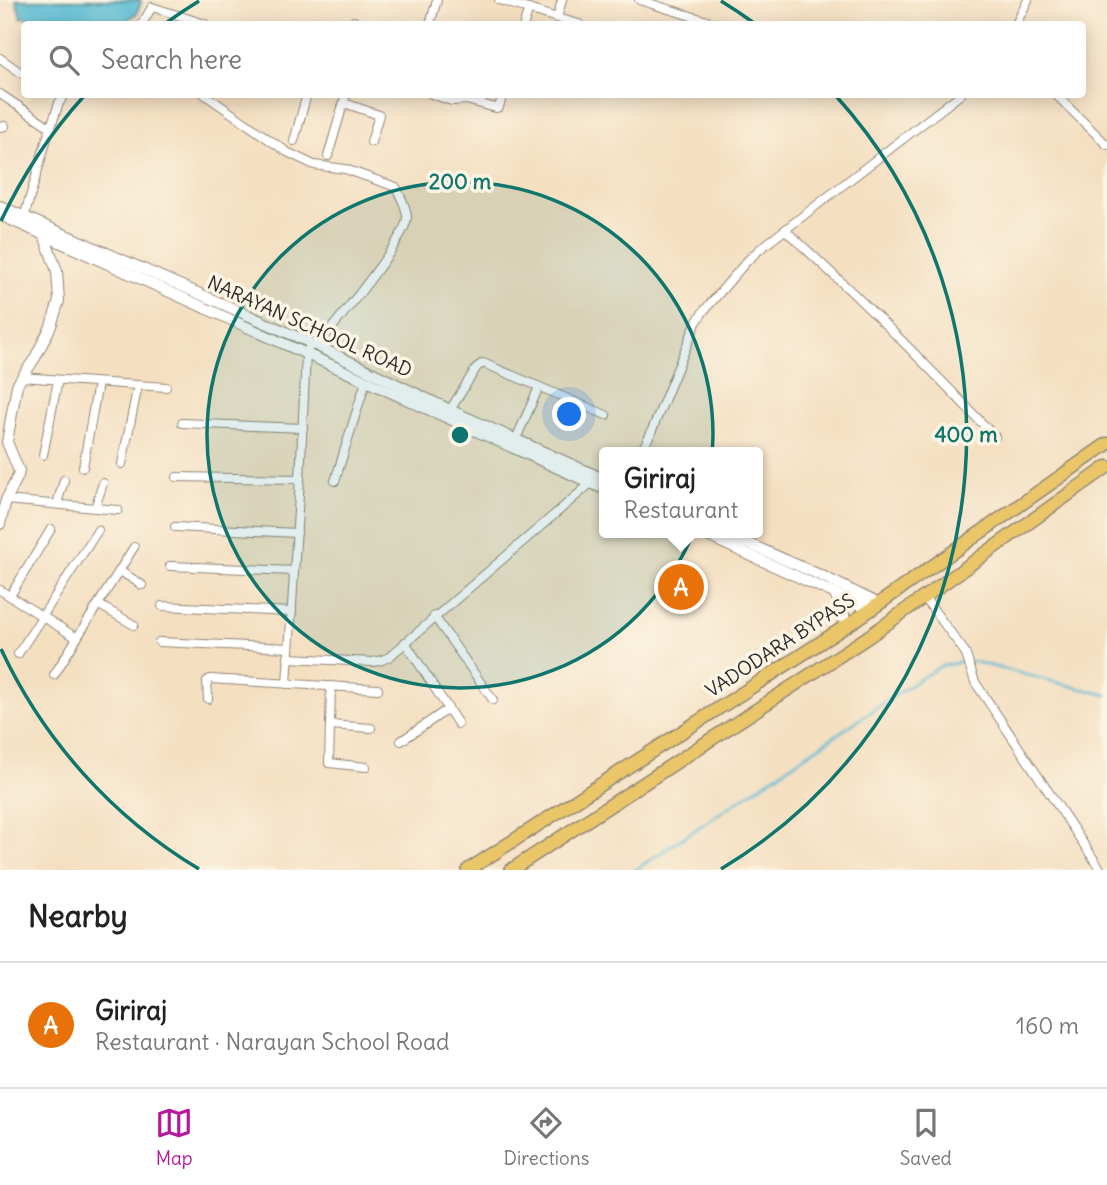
<!DOCTYPE html>
<html lang="en">
<head>
<meta charset="utf-8">
<style>
  :root { --surface:#fff; --page:#f6f6f6; --text:#222; --muted:#767676; --line:#e0e0e0; --accent:#b5179e }
  body { margin:0; font-family:Delius,sans-serif; background:var(--page); color:var(--text) }
  .you { position:absolute; left:570px; top:415px; width:24px; height:24px; margin:-18px; border:5px solid #fff; border-radius:50%; background:#1a73e8; box-shadow:0 0 0 10px #1a73e833 }
  .badge { display:grid; place-items:center; width:46px; height:46px; border-radius:50%; background:var(--accent); color:#fff; font-size:23px; font-weight:700 }
  .pin { position:absolute; translate:-50% -50%; border:4px solid #fff; box-shadow:0 2px 7px #0006 }
  .popup { position:absolute; left:599px; top:447px; width:164px; height:91px; box-sizing:border-box; display:grid; place-content:center; border-radius:7px; background:var(--surface); filter:drop-shadow(0 2px 5px #0005); font-size:23px; white-space:nowrap; color:var(--muted) }
  .popup b { font-size:26px; color:var(--text) }
  .popup::after { content:''; position:absolute; left:50%; top:100%; margin-left:-14px; border:14px solid transparent; border-top-color:var(--surface) }
  .list { margin:0; padding:0; list-style:none }
  h2 { display:flex; justify-content:space-between; align-items:center; height:91px; margin:0; padding:0 28px; font-size:30px }
  h2 small { font-size:23px; font-weight:400; color:var(--muted) }
  .list li { display:grid; grid-template-columns:46px 1fr auto; gap:21px; align-items:center; box-sizing:border-box; height:126px; padding:0 28px; border-top:2px solid var(--line) }
  .list b { display:block; font-size:26px; white-space:nowrap }
  .list p { margin:0; font-size:23px; white-space:nowrap; color:var(--muted) }
  .list em { font-size:23px; font-style:normal; color:var(--muted) }
  .icon { flex:none; width:38px; height:38px; fill:none; stroke:currentColor; stroke-width:2; stroke-linecap:round; stroke-linejoin:round }
  .map { position:relative; flex:none; width:1107px; height:870px; overflow:hidden }
  .search { position:absolute; background:var(--surface); box-shadow:0 4px 18px #0003; left:21px; right:21px; top:21px; height:77px; display:flex; align-items:center; gap:18px; box-sizing:border-box; padding:0 24px; border-radius:7px; color:var(--muted); font-size:26px }
  .sheet { height:217px; background:var(--surface) }
  nav { display:flex; justify-content:space-around; align-items:center; box-sizing:border-box; height:98px; border-top:2px solid var(--line); background:var(--surface); font-size:19px; color:var(--muted) }
  nav a { display:grid; justify-items:center; gap:4px }
  nav .on { color:var(--accent) }
  .map>svg:first-child { display:block }
  .water { fill:#55bbd4; stroke:#407380; stroke-width:2 }
  .lines { fill:none; stroke-linecap:round; stroke-linejoin:round }
  .stream { stroke:#55bbd4; stroke-width:2.5 }
  .minor-casing { stroke:#908576; stroke-width:10 }
  .tertiary-casing { stroke:#908576; stroke-width:12 }
  .trunk-casing { stroke:#908576; stroke-width:15 }
  .minor { stroke:#fff; stroke-width:8 }
  .tertiary { stroke:#fff; stroke-width:10 }
  .trunk { stroke:#eac669; stroke-width:12 }
  .ring { fill:none; stroke:#0f766e; stroke-width:3.5 }
  .labels { text-anchor:middle; dominant-baseline:central; stroke-width:7; stroke-linejoin:round; paint-order:stroke }
  .street-label { font-size:19px; fill:#2b2b2b; stroke:#fcf5e5 }
  .centre { fill:#0f766e; stroke:#fcf5e5; stroke-width:3.5 }
  .ring-label { font-size:21px; text-anchor:middle; font-weight:bold; fill:#0f766e; stroke:#fcf5e5; stroke-width:7; stroke-linejoin:round; paint-order:stroke }
</style>
</head>
<body>
<div class="map">
<svg width="1107" height="870" viewBox="0 0 1107 870">
  <rect width="100%" height="100%" fill="#fcf5e5"/>
  <filter id="ink" filterUnits="userSpaceOnUse"><feTurbulence type="fractalNoise" baseFrequency=".0143" numOctaves="2"/><feDisplacementMap in="SourceGraphic" scale="14" xChannelSelector="R" yChannelSelector="G"/><feConvolveMatrix kernelMatrix="1 2 1 2 8 2 1 2 1" color-interpolation-filters="sRGB"/></filter>
  <filter id="wash" filterUnits="userSpaceOnUse"><feTurbulence type="fractalNoise" baseFrequency=".00686" numOctaves="4" result="noise"/><feDisplacementMap in="SourceGraphic" scale="28" xChannelSelector="R" yChannelSelector="G"/><feGaussianBlur stdDeviation="1.57" result="paint"/><feColorMatrix in="noise" values="0 0 0 0 0 0 0 0 0 0 0 0 0 0 0 0 0 1.4 0 .05"/><feComposite in="paint" operator="in"/></filter>
  <g filter="url(#wash)">
    <rect width="100%" height="100%" fill="#f4dfc1"/>
    <!-- water -->
    <polygon class="water" points="16,0 140,0 141,2 137,13 122,24 62,24 56,17 49,21 21,17"/>
    <g class="lines">
      <!-- stream -->
      <g class="stream">
        <polyline points="971,661 1107,695"/>
        <polyline points="635,870 921,678 939,667 964,661"/>
      </g>
    </g>
  </g>
  <g filter="url(#ink)">
    <g class="lines">
      <!-- minor casing -->
      <g class="minor-casing">
        <g id="minor">
          <polyline points="499,0 557,18"/>
          <polyline points="562,0 557,18 579,24"/>
          <polyline points="639,0 717,24"/>
          <polyline points="142,24 152,7 205,24"/>
          <polyline points="353,24 354,21"/>
          <polyline points="430,24 437,0"/>
          <polyline points="524,24 529,9"/>
          <polyline points="1016,24 1028,0"/>
          <polyline points="0,58 24,75"/>
          <polyline points="0,94 50,127"/>
          <path d="M204,94l83,58 27,13 31,4 51,18c4,9 11,20 11,30 0,22 -73,108 -90,129"/>
          <polyline points="431,94 452,101 466,100 496,108 499,107 503,94"/>
          <polyline points="1055,94 1107,145"/>
          <polyline points="344,103 379,115 371,142"/>
          <polyline points="0,127 5,126"/>
          <polyline points="294,141 307,94"/>
          <polyline points="328,156 346,94"/>
          <polyline points="23,221 48,135 59,103 65,94"/>
          <path d="M785,230c73,66 143,135 210,207"/>
          <polyline points="21,377 166,387"/>
          <polyline points="450,410 477,367 483,363 606,415"/>
          <polyline points="182,423 303,428"/>
          <polyline points="516,439 539,387"/>
          <polyline points="641,452 650,435 696,323 703,312 747,261 760,249 961,94"/>
          <polyline points="43,455 58,380"/>
          <polyline points="122,464 138,385"/>
          <polyline points="83,467 98,383"/>
          <polyline points="177,477 300,479"/>
          <polyline points="335,481 366,381"/>
          <polyline points="6,500 118,510"/>
          <polyline points="57,504 64,480"/>
          <polyline points="95,508 103,483"/>
          <polyline points="175,527 297,533"/>
          <polyline points="170,566 294,571"/>
          <polyline points="120,571 142,585"/>
          <polyline points="0,590 77,638 134,547"/>
          <polyline points="10,596 51,529"/>
          <polyline points="924,597 965,652 975,682 1101,870"/>
          <polyline points="99,605 134,625"/>
          <polyline points="162,606 292,612"/>
          <polyline points="434,616 493,700"/>
          <polyline points="159,642 289,648"/>
          <polyline points="405,642 458,724"/>
          <polyline points="18,654 98,530"/>
          <polyline points="288,658 373,662 382,660 389,657 591,483"/>
          <polyline points="54,675 77,638"/>
          <polyline points="287,684 300,479 306,354 311,343"/>
          <polyline points="331,686 329,763 366,767"/>
          <polyline points="208,699 207,681 210,679 378,689"/>
          <polyline points="330,725 371,728"/>
          <polyline points="401,741 448,709"/>
        </g>
      </g>
      <!-- tertiary casing -->
      <g class="tertiary-casing">
        <g id="tertiary">
          <polyline points="0,206 311,343 450,410 604,479"/>
          <polyline points="0,215 604,489"/>
          <polyline points="0,524 6,500 18,476 19,471 7,442 17,385 35,358 51,326 59,301 57,271 44,235"/>
          <polyline points="701,533 871,610"/>
          <polyline points="724,533 822,576 879,604"/>
          <path d="M834,593c6,11 13,21 10,34"/>
        </g>
      </g>
      <!-- trunk casing -->
      <g class="trunk-casing">
        <g id="trunk">
          <polyline points="468,870 857,619 1107,444"/>
          <polyline points="511,870 868,637 1107,467"/>
        </g>
      </g>
      <!-- minor -->
      <use href="#minor" class="minor"/>
      <!-- tertiary -->
      <use href="#tertiary" class="tertiary"/>
      <!-- trunk -->
      <use href="#trunk" class="trunk"/>
    </g>
  </g>
  <!-- distance rings -->
  <circle cx="460" cy="435" r="253" fill="#0f766e" fill-opacity=".12"/>
  <g class="ring">
    <circle cx="460" cy="435" r="253"/>
    <path d="M199 869A506 506 0 0 1 1 649M1 221A506 506 0 0 1 84 96M166 23A506 506 0 0 1 199 1M721 1A506 506 0 0 1 754 23M836 96A506 506 0 0 1 721 869"/>
  </g>
  <g class="labels">
    <!-- street labels -->
    <g class="street-label">
      <text transform="translate(310 326) rotate(24)">NARAYAN SCHOOL ROAD</text>
      <text transform="translate(780 645) rotate(-33)">VADODARA BYPASS</text>
    </g>
  </g>
  <circle cx="460" cy="435" r="10" class="centre"/>
  <g class="ring-label">
    <text x="460" y="189">200 m</text>
    <text x="966" y="442">400 m</text>
  </g>
</svg>
<div class="you"></div>
<div class="pin badge" style="left:681px;top:587px;background:#e8710a">A</div>
<div class="popup"><b>Giriraj</b>Restaurant</div>
<div class="search"><svg class="icon" aria-label="search" viewBox="0 0 24 24"><circle cx="10" cy="10" r="6"/><path d="M15 15l6 6"/></svg>Search here</div>
</div>
<section class="sheet">
<h2>Nearby<small></small></h2>
<ul class="list">
<li><span class="badge" style="background:#e8710a">A</span><div><b>Giriraj</b><p>Restaurant · Narayan School Road</p></div><em>160 m</em></li>
</ul>
</section>
<nav>
<a class="on"><svg class="icon" aria-label="map" viewBox="0 0 24 24"><path d="M3 6l6-2 6 2 6-2v14l-6 2-6-2-6 2zM9 4v14M15 6v14"/></svg>Map</a>
<a><svg class="icon" aria-label="directions" viewBox="0 0 24 24"><path d="M12 3l9 9-9 9-9-9zM9 14v-3h6M13 9l2 2-2 2"/></svg>Directions</a>
<a><svg class="icon" aria-label="saved" viewBox="0 0 24 24"><path d="M7 4h10v16l-5-4-5 4z"/></svg>Saved</a>
</nav>
</body>
</html>
